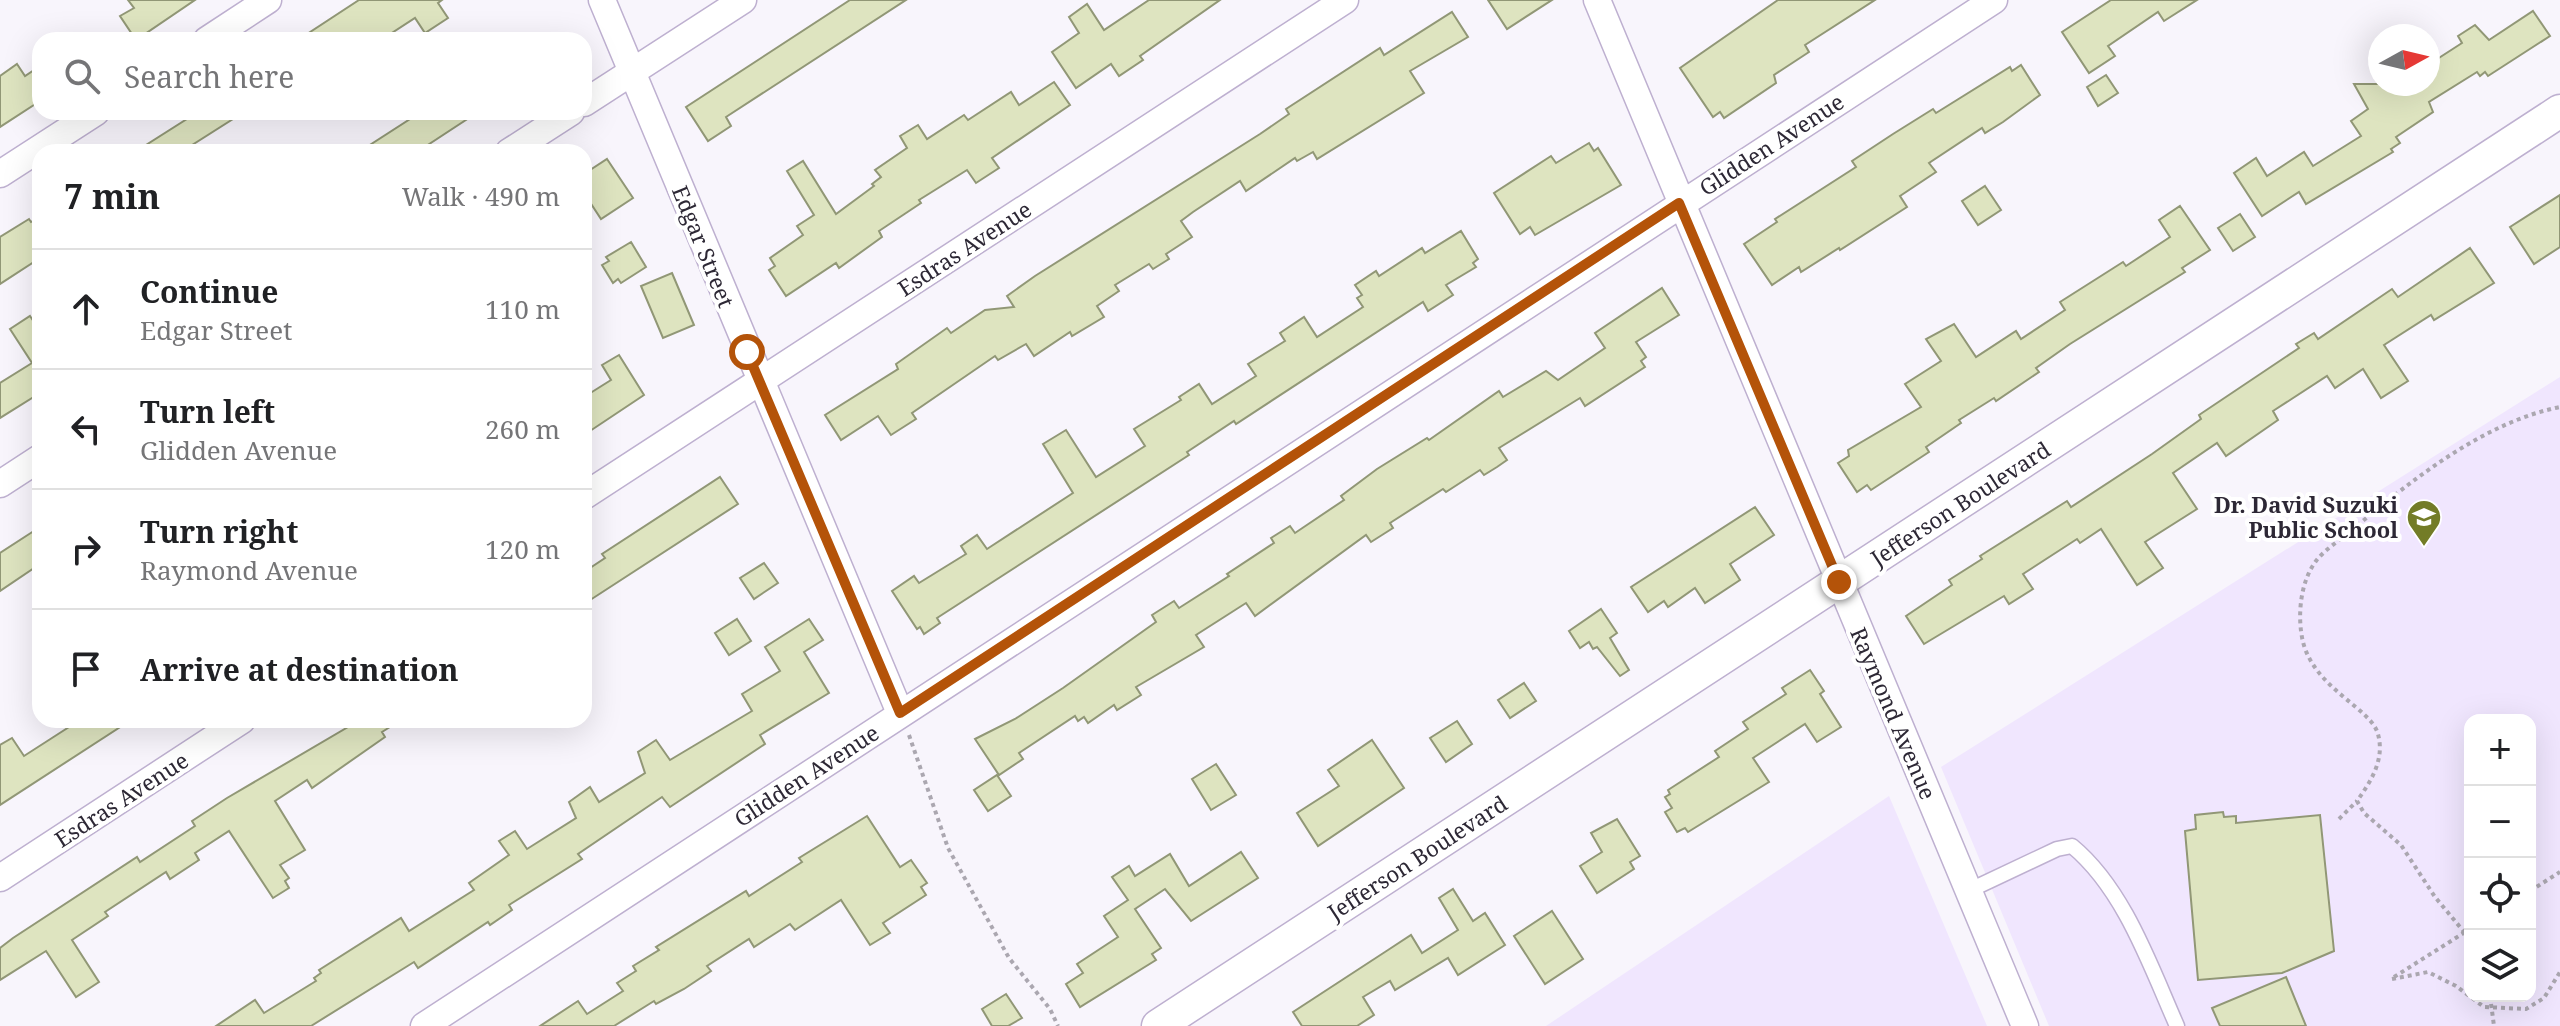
<!DOCTYPE html>
<html lang="en">
<head>
<meta charset="utf-8">
<style>
  :root { --surface:#fff; --page:#f6f6f6; --text:#202124; --muted:#757577; --line:#e0e0e0 }
  body { margin:0; font-family:"Noto Serif",serif; background:var(--page); color:var(--text) }
  .controls { position:absolute; right:24px; bottom:24px; display:grid; overflow:hidden; border-radius:16px; box-shadow:0 8px 32px #0002 }
  .controls button { width:72px; height:72px; display:grid; place-items:center; padding:0; border:0; border-bottom:2px solid var(--line); background:var(--surface); color:var(--text); font:40px sans-serif }
  .compass { position:absolute; left:2368px; top:24px; width:72px; height:72px; border-radius:50%; background:var(--surface); box-shadow:0 8px 32px #0002; rotate:82deg }
  .stop { position:absolute; width:24px; height:24px; margin:-18px; border:6px solid #b45309; border-radius:50%; background:#fff }
  .stop.end { background:#b45309; border-color:#fff; box-shadow:0 2px 8px #0008 }
  .list { margin:0; padding:0; list-style:none }
  h2 { display:flex; justify-content:space-between; align-items:center; height:104px; margin:0; padding:0 32px; font-size:34px }
  h2 small { font-size:26px; font-weight:400; color:var(--muted) }
  .list li { display:grid; grid-template-columns:52px 1fr auto; gap:24px; align-items:center; box-sizing:border-box; height:120px; padding:0 32px; border-top:2px solid var(--line) }
  .list b { display:block; font-size:30px; white-space:nowrap }
  .list p { margin:0; font-size:26px; white-space:nowrap; color:var(--muted) }
  .list em { font-size:26px; font-style:normal; color:var(--muted) }
  .icon { flex:none; width:44px; height:44px; fill:none; stroke:currentColor; stroke-width:2; stroke-linecap:round; stroke-linejoin:round }
  .map { position:relative; flex:none; width:2560px; height:1026px; overflow:hidden }
  .search { position:absolute; background:var(--surface); box-shadow:0 8px 32px #0002; left:32px; top:32px; width:560px; height:88px; display:flex; align-items:center; gap:20px; box-sizing:border-box; padding:0 28px; border-radius:24px; color:var(--muted); font-size:30px }
  .panel { position:absolute; background:var(--surface); box-shadow:0 8px 32px #0002; left:32px; top:144px; width:560px; height:584px; border-radius:24px }
  .map>svg:first-child { display:block }
  .built { fill:#f0e6fe; fill-rule:evenodd }
  .building { fill:#dee4c0; stroke:#919776; stroke-width:2 }
  .lines { fill:none; stroke-linecap:round; stroke-linejoin:round }
  .service-casing { stroke:#beb0d0; stroke-width:17 }
  .minor-casing { stroke:#beb0d0; stroke-width:29 }
  .tertiary-casing { stroke:#beb0d0; stroke-width:35 }
  .path { stroke:#aba7b0; stroke-width:4; stroke-dasharray:4 4; stroke-linecap:butt }
  .service { stroke:#fff; stroke-width:14 }
  .minor { stroke:#fff; stroke-width:26 }
  .tertiary { stroke:#fff; stroke-width:32 }
  .route { stroke:#b45309; stroke-width:10 }
  .labels { text-anchor:middle; dominant-baseline:central; stroke-width:8; stroke-linejoin:round; paint-order:stroke }
  .street-label { font-size:22px; fill:#2d2835; stroke:#fff }
  .poi-label { font-size:22px; font-weight:bold; fill:#2d2835; stroke:#fff; text-anchor:end }
</style>
</head>
<body>
<div class="map">
<svg width="2560" height="1026" viewBox="0 0 2560 1026">
  <rect width="100%" height="100%" fill="#f8f5fc"/>
  <!-- built -->
  <g class="built">
    <path d="M2560,377v649h-511l-108,-259zM2470,720h60v276h-60z"/>
    <polygon points="1889,796 1987,1026 1546,1026"/>
  </g>
  <!-- building -->
  <g class="building">
    <polygon points="128,0 195,0 136,40 120,16 134,8"/>
    <polygon points="359,0 442,0 438,3 448,18 425,33 415,18 381,40 298,40"/>
    <polygon points="850,0 906,0 726,117 731,126 708,141 686,107"/>
    <polygon points="1149,0 1220,0 1140,56 1143,60 1119,76 1111,64 1076,88 1052,52 1079,33 1069,17 1087,4 1104,30"/>
    <polygon points="1488,0 1552,0 1507,29"/>
    <polygon points="1778,0 1875,0 1805,45 1809,52 1774,75 1776,83 1724,118 1720,112 1713,117 1680,68"/>
    <polygon points="2111,0 2197,0 2164,21 2158,12 2108,46 2115,56 2089,73 2062,32"/>
    <polygon points="2533,11 2550,36 2488,76 2485,72 2480,76 2477,72 2429,102 2433,112 2396,137 2400,143 2391,149 2393,152 2306,204 2299,192 2262,216 2234,173 2256,158 2267,176 2304,152 2313,166 2361,136 2351,121 2368,109 2354,84 2428,84 2428,65 2462,43 2458,36 2475,25 2489,40"/>
    <polygon points="1452,12 1468,37 1410,71 1424,93 1317,159 1313,152 1297,161 1295,158 1246,191 1240,181 1193,212 1181,221 1192,237 1166,254 1169,259 1153,269 1149,264 1115,285 1119,291 1097,306 1104,317 1072,336 1070,332 1034,356 1026,344 998,360 995,356 912,413 916,419 891,435 878,416 841,440 825,415 898,369 896,364 947,328 951,333 985,310 1014,307 1007,296 1035,276 1260,134 1289,114 1286,109 1380,48 1384,55"/>
    <polygon points="17,64 25,76 40,66 40,101 0,127 0,76"/>
    <polygon points="2021,65 2040,95 2003,122 1985,133 1982,128 1929,163 1936,172 1900,196 1907,207 1840,250 1839,248 1801,272 1799,267 1772,285 1744,244 1777,222 1775,219 1856,167 1852,161 1893,134 1933,109 1936,113 2010,67 2012,71"/>
    <polygon points="2106,75 2118,93 2098,106 2087,87"/>
    <polygon points="1054,82 1070,105 992,158 999,168 976,183 967,170 919,200 921,203 879,231 882,237 839,268 836,263 786,296 769,270 775,266 770,258 803,235 797,226 814,215 787,171 803,161 836,214 874,186 872,184 881,177 875,170 907,148 900,136 918,125 927,139 964,115 968,120 1011,92 1019,105"/>
    <polygon points="198,112 244,112 181,152 135,152"/>
    <polygon points="421,112 478,112 417,152 359,152"/>
    <polygon points="1589,143 1594,151 1598,148 1621,185 1535,235 1530,227 1520,234 1494,193 1551,156 1556,163"/>
    <polygon points="607,159 633,198 601,219 584,193 584,174"/>
    <polygon points="1985,186 2001,210 1978,225 1962,201"/>
    <polygon points="2560,195 2560,247 2534,264 2510,227"/>
    <polygon points="2180,206 2210,250 2182,268 2185,272 2070,344 2036,368 2039,372 1996,401 1994,398 1959,420 1961,423 1926,447 1929,452 1871,490 1867,485 1857,492 1838,463 1849,456 1848,450 1921,407 1905,384 1941,361 1926,339 1954,324 1976,357 2016,331 2021,339 2065,310 2060,302 2123,262 2126,266 2170,237 2159,220"/>
    <polygon points="2240,214 2255,237 2233,251 2218,228"/>
    <polygon points="40,217 40,258 0,284 0,237 29,219 31,222"/>
    <polygon points="1461,231 1478,259 1473,263 1476,267 1446,285 1453,295 1428,311 1423,302 1236,424 1234,421 1187,452 1189,455 937,618 940,623 924,634 920,627 917,629 892,591 914,576 919,583 966,554 961,546 977,535 987,549 1073,493 1043,444 1066,430 1096,477 1145,446 1134,429 1181,400 1179,397 1199,384 1212,404 1256,376 1248,364 1285,341 1280,333 1304,317 1317,337 1363,307 1357,298 1362,295 1355,285 1376,271 1379,276 1422,248 1425,253"/>
    <polygon points="631,242 646,267 621,283 618,279 613,283 602,265 609,261 606,257"/>
    <polygon points="2470,248 2494,283 2434,320 2431,315 2384,345 2408,381 2381,398 2363,369 2335,388 2327,376 2273,411 2278,420 2226,456 2217,443 2173,473 2197,509 2145,542 2163,568 2137,585 2101,529 2080,543 2077,539 2023,574 2033,589 2009,604 2004,596 1924,644 1906,616 1952,585 1949,580 1982,559 1980,556 2067,501 2071,507 2152,454 2201,419 2199,415 2299,348 2296,344 2314,333 2318,339 2392,289 2398,297"/>
    <polygon points="672,273 694,325 663,338 641,286"/>
    <polygon points="1662,288 1679,315 1636,342 1646,357 1641,361 1645,367 1585,406 1580,398 1499,448 1507,460 1497,467 1484,475 1480,470 1446,492 1443,489 1390,523 1393,528 1371,542 1366,535 1255,616 1246,603 1196,635 1204,647 1136,687 1141,695 1117,710 1114,705 1088,723 1084,717 1078,721 1075,716 1019,753 1023,759 999,775 975,739 1015,719 1063,688 1156,622 1152,615 1174,601 1179,608 1229,576 1227,574 1274,543 1271,538 1290,526 1295,533 1344,500 1341,496 1377,469 1427,438 1429,440 1499,391 1503,397 1546,371 1558,380 1605,348 1595,333"/>
    <polygon points="30,316 40,331 40,393 0,418 0,383 32,363 10,329"/>
    <polygon points="619,355 644,395 584,435 584,397 611,380 602,365"/>
    <polygon points="720,477 738,504 584,604 584,572 605,558 602,554"/>
    <polygon points="1755,507 1774,535 1730,564 1740,580 1705,603 1695,588 1668,607 1664,601 1648,612 1631,587"/>
    <polygon points="40,527 40,564 0,591 0,553"/>
    <polygon points="764,563 778,583 754,599 740,578"/>
    <polygon points="1601,609 1617,633 1610,638 1629,670 1620,676 1597,647 1593,649 1589,642 1580,648 1569,631"/>
    <polygon points="737,619 751,641 729,655 715,633"/>
    <polygon points="809,619 823,640 804,652 829,693 760,735 765,744 670,807 662,797 578,854 582,859 509,905 512,910 490,925 488,922 418,968 414,962 311,1026 216,1026 255,1000 264,1013 316,981 314,978 321,973 319,970 401,918 409,931 474,890 469,883 509,855 499,841 515,831 527,849 576,818 569,802 590,787 599,802 645,773 638,752 656,740 670,760 752,711 742,694 780,671 765,647"/>
    <polygon points="1810,670 1824,691 1820,694 1841,727 1817,742 1805,724 1753,758 1769,782 1688,832 1685,828 1677,832 1665,812 1672,808 1665,797 1670,794 1668,790 1719,757 1715,751 1748,729 1743,722 1786,694 1782,688"/>
    <polygon points="1524,683 1536,701 1510,718 1498,700"/>
    <polygon points="80,720 131,720 0,805 0,745 12,738 24,756"/>
    <polygon points="360,720 401,720 382,732 385,737 312,788 307,780 275,801 305,850 280,865 289,878 285,881 289,888 273,898 229,831 195,853 199,860 170,879 166,872 105,912 108,916 72,940 99,982 76,997 46,951 0,980 0,948 13,938 137,857 140,862 195,826 192,821 227,798"/>
    <polygon points="1457,721 1472,744 1446,762 1430,738"/>
    <polygon points="1372,740 1404,788 1318,846 1297,813 1339,786 1328,770"/>
    <polygon points="1216,764 1236,795 1211,810 1192,779"/>
    <polygon points="997,775 1011,796 988,811 974,790"/>
    <polygon points="2223,812 2224,817 2236,816 2236,823 2320,815 2334,951 2282,973 2198,980 2185,831 2196,829 2195,815"/>
    <polygon points="867,816 900,867 911,860 927,883 921,887 926,895 883,923 890,933 870,945 841,900 795,930 790,924 754,947 749,939 707,966 711,971 684,989 656,1004 654,1001 614,1026 540,1026 578,1001 587,1014 623,991 617,983 636,971 633,966 659,950 656,947 746,891 749,896 802,862 799,858"/>
    <polygon points="1617,819 1640,856 1630,862 1634,869 1597,893 1580,866 1602,852 1591,833"/>
    <polygon points="1241,852 1258,878 1191,921 1165,889 1135,909 1161,948 1152,954 1156,960 1080,1007 1066,984 1083,973 1077,964 1118,937 1104,916 1128,900 1112,877 1129,866 1135,876 1170,854 1189,886"/>
    <polygon points="1453,889 1473,921 1485,913 1505,945 1458,975 1448,958 1395,990 1390,981 1363,997 1374,1015 1357,1026 1302,1026 1293,1012 1388,950 1411,935 1422,953 1458,930 1439,898"/>
    <polygon points="1552,911 1583,959 1545,984 1514,936"/>
    <polygon points="2286,977 2306,1026 2220,1026 2212,1008"/>
    <polygon points="1006,994 1022,1018 1008,1026 992,1026 982,1009"/>
  </g>
  <g class="lines">
    <!-- service casing -->
    <g class="service-casing">
      <path id="service" d="M1968,891l89,-42 15,-3c52,43 78,119 105,180"/>
    </g>
    <!-- minor casing -->
    <g class="minor-casing">
      <g id="minor">
        <polyline points="602,0 900,713"/>
        <polyline points="1597,0 2025,1026"/>
        <polyline points="207,40 268,0"/>
        <polyline points="584,103 743,0"/>
        <polyline points="509,152 571,112"/>
        <polyline points="0,174 96,112"/>
        <polyline points="0,484 40,458"/>
        <polyline points="584,496 1345,0"/>
        <polyline points="0,878 242,720"/>
        <polyline points="424,1026 1994,0"/>
      </g>
    </g>
    <!-- tertiary casing -->
    <g class="tertiary-casing">
      <polyline id="tertiary" points="1158,1026 2560,111"/>
    </g>
    <!-- path -->
    <g class="path">
      <polyline points="909,735 948,848 1009,958 1050,1009 1058,1026"/>
      <polyline points="2339,819 2357,801"/>
      <polyline points="2530,891 2560,872"/>
      <path d="M2470,939l-35,-42 -34,-52 -37,-32 -7,-12c14,-20 28,-41 21,-67 -7,-26 -63,-45 -75,-92 -6,-25 -3,-60 13,-81 9,-12 26,-22 37,-32 59,-49 131,-107 207,-122"/>
      <polyline points="2394,977 2470,929"/>
      <polyline points="2392,979 2428,972 2456,986 2484,1007 2526,1009 2544,998 2560,972"/>
      <polyline points="2490,996 2494,1026"/>
    </g>
    <!-- service -->
    <use href="#service" class="service"/>
    <!-- minor -->
    <use href="#minor" class="minor"/>
    <!-- tertiary -->
    <use href="#tertiary" class="tertiary"/>
  </g>
  <g class="lines">
    <!-- route -->
    <polyline class="route" points="747,352 900,713 1679,203 1839,582"/>
  </g>
  <!-- icons -->
  <defs>
    <g id="school-pin" transform="scale(1.8)"><path d="M0 17L-7.5 6A9.5 9.5 0 1 1 7.5 6Z" fill="#737c27" stroke="#fff"/><path d="M0-5L7-2L0 1L-7-2ZM-4 1L0 2.5L4 1V4Q0 6-4 4Z" fill="#fff"/></g>
  </defs>
  <g fill-rule="evenodd">
    <use href="#school-pin" x="2424" y="517"/>
  </g>
  <g class="labels">
    <!-- street labels -->
    <g class="street-label">
      <text transform="translate(1771 144) rotate(-33)">Glidden Avenue</text>
      <text transform="translate(704 246) rotate(68)">Edgar Street</text>
      <text transform="translate(964 248) rotate(-33)">Esdras Avenue</text>
      <text transform="translate(1960 503) rotate(-33)">Jefferson Boulevard</text>
      <text transform="translate(1894 713) rotate(67)">Raymond Avenue</text>
      <text transform="translate(806 775) rotate(-33)">Glidden Avenue</text>
      <text transform="translate(121 799) rotate(-33)">Esdras Avenue</text>
      <text transform="translate(1417 857) rotate(-33)">Jefferson Boulevard</text>
    </g>
    <!-- poi labels -->
    <g class="poi-label">
      <text x="2398" y="504">Dr. David Suzuki<tspan x="2398" dy="25">Public School</tspan></text>
    </g>
  </g>
</svg>
<div class="controls">
<button>+</button>
<button>−</button>
<button><svg class="icon" aria-label="locate" viewBox="0 0 24 24"><circle cx="12" cy="12" r="6"/><path d="M12 2v4M12 18v4M2 12h4M18 12h4"/></svg></button>
<button><svg class="icon" aria-label="layers" viewBox="0 0 24 24"><path d="M12 4l9 5-9 5-9-5zM3 14l9 5 9-5"/></svg></button>
</div>
<svg class="compass" viewBox="-18 -18 36 36"><path d="M0-13l5 13h-10z" fill="#e53935"/><path d="M0 13l5-13h-10z" fill="#757577"/></svg>
<div class="stop" style="left:747px;top:352px"></div>
<div class="stop end" style="left:1839px;top:582px"></div>
<div class="search"><svg class="icon" aria-label="search" viewBox="0 0 24 24"><circle cx="10" cy="10" r="6"/><path d="M15 15l6 6"/></svg>Search here</div>
<section class="panel">
<h2>7 min<small>Walk · 490 m</small></h2>
<ul class="list">
<li><svg class="icon" aria-label="ahead" viewBox="0 0 24 24"><path d="M12 20V5M6 11l6-6 6 6"/></svg><div><b>Continue</b><p>Edgar Street</p></div><em>110 m</em></li>
<li><svg class="icon" aria-label="left" viewBox="0 0 24 24"><path d="M17 20v-9H6M10 6l-5 5 5 5"/></svg><div><b>Turn left</b><p>Glidden Avenue</p></div><em>260 m</em></li>
<li><svg class="icon" aria-label="right" viewBox="0 0 24 24"><path d="M7 20v-9h11M14 6l5 5-5 5"/></svg><div><b>Turn right</b><p>Raymond Avenue</p></div><em>120 m</em></li>
<li><svg class="icon" aria-label="arrive" viewBox="0 0 24 24"><path d="M6 21V4h12l-3 4 3 4H6"/></svg><div><b>Arrive at destination</b></div></li>
</ul>
</section>
</div>
</body>
</html>
